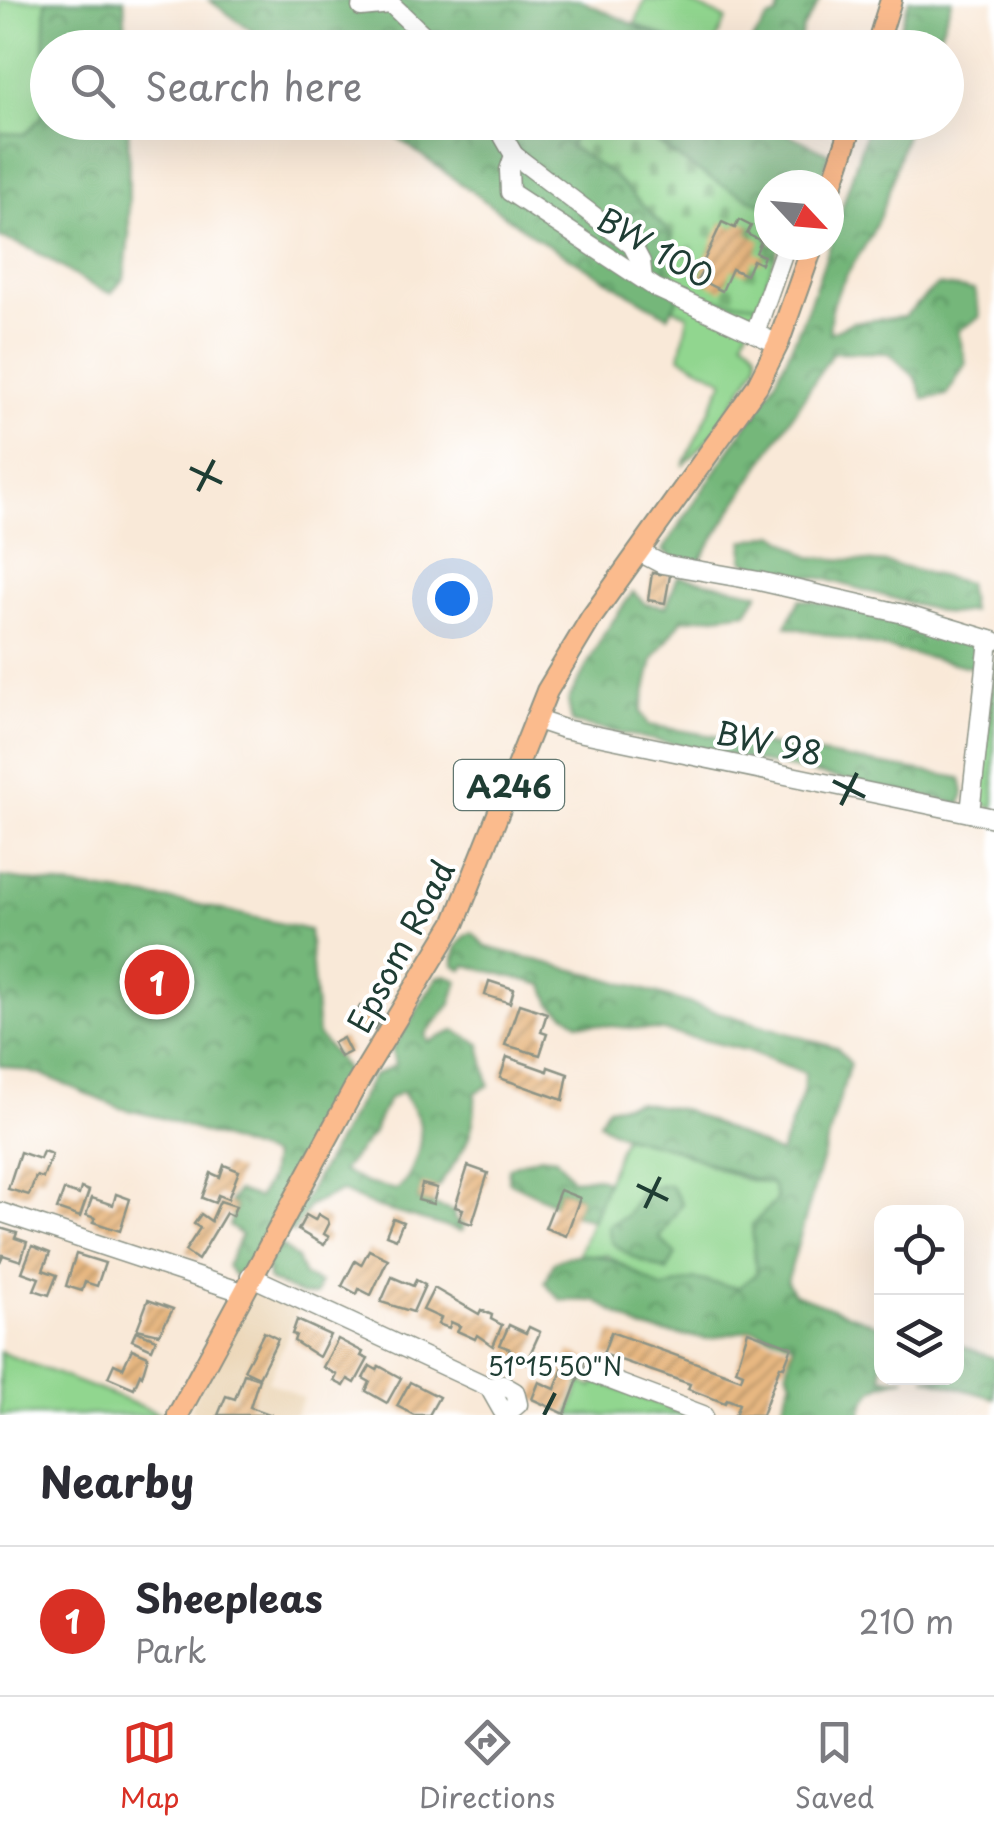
<!DOCTYPE html>
<html lang="en">
<head>
<meta charset="utf-8">
<style>
  :root { --surface:#fff; --page:#f2f2f3; --text:#2b2b33; --muted:#7c7c81; --line:#e1e1e2; --accent:#d93025 }
  body { margin:0; font-family:"Playpen Sans",sans-serif; background:var(--page); color:var(--text) }
  .controls { position:absolute; right:30px; bottom:30px; display:grid; overflow:hidden; border-radius:20px; box-shadow:0 10px 40px #0002 }
  .controls button { width:90px; height:90px; display:grid; place-items:center; padding:0; border:0; border-bottom:2px solid var(--line); background:var(--surface); color:var(--text); font:50px sans-serif }
  .compass { position:absolute; left:754px; top:170px; width:90px; height:90px; border-radius:50%; background:var(--surface); box-shadow:0 10px 40px #0002; rotate:116deg }
  .you { position:absolute; left:452px; top:598px; width:35px; height:35px; margin:-25px; border:8px solid #fff; border-radius:50%; background:#1a73e8; box-shadow:0 0 0 15px #1a73e833 }
  .badge { display:grid; place-items:center; width:65px; height:65px; border-radius:50%; background:var(--accent); color:#fff; font-size:32px; font-weight:700 }
  .pin { position:absolute; translate:-50% -50%; border:5px solid #fff; box-shadow:0 2px 10px #0006 }
  .list { margin:0; padding:0; list-style:none }
  h2 { display:flex; justify-content:space-between; align-items:center; height:130px; margin:0; padding:0 40px; font-size:42px }
  h2 small { font-size:32px; font-weight:400; color:var(--muted) }
  .list li { display:grid; grid-template-columns:65px 1fr auto; gap:30px; align-items:center; box-sizing:border-box; height:150px; padding:0 40px; border-top:2px solid var(--line) }
  .list b { display:block; font-size:38px; white-space:nowrap }
  .list p { margin:0; font-size:32px; white-space:nowrap; color:var(--muted) }
  .list em { font-size:32px; font-style:normal; color:var(--muted) }
  .icon { flex:none; width:55px; height:55px; fill:none; stroke:currentColor; stroke-width:2; stroke-linecap:round; stroke-linejoin:round }
  .map { position:relative; flex:none; width:994px; height:1415px; overflow:hidden }
  .search { position:absolute; background:var(--surface); box-shadow:0 10px 40px #0002; left:30px; right:30px; top:30px; height:110px; display:flex; align-items:center; gap:25px; box-sizing:border-box; padding:0 35px; border-radius:55px; color:var(--muted); font-size:38px }
  .sheet { height:280px; background:var(--surface) }
  nav { display:flex; justify-content:space-around; align-items:center; box-sizing:border-box; height:140px; border-top:2px solid var(--line); background:var(--surface); font-size:28px; color:var(--muted) }
  nav a { display:grid; justify-items:center; gap:5px }
  nav .on { color:var(--accent) }
  .map>svg:first-child { display:block }
  .built { fill:#ecd8ba }
  .green { fill:#91d68f; stroke:#588a62; stroke-width:2.5 }
  .forest { fill:url(#forest-crowns); stroke:#4a7a57; stroke-width:2.5; fill-rule:evenodd }
  .cemetery { fill:url(#cemetery-stones); stroke:#588a62; stroke-width:2.5 }
  .building { fill:url(#building-hatch) }
  .lines { fill:none; stroke-linecap:round; stroke-linejoin:round }
  .minor-casing { stroke:#8c9386; stroke-width:21 }
  .major-casing { stroke:#8c9386; stroke-width:24 }
  .minor { stroke:#fff; stroke-width:18 }
  .major { stroke:#fbbb8d; stroke-width:20 }
  .ticks { fill:none; stroke:#1f3d34; stroke-width:4 }
  .labels { text-anchor:middle; dominant-baseline:central; stroke-width:8; stroke-linejoin:round; paint-order:stroke }
  .shield { fill:#fff; stroke:#627771; stroke-width:2.5 }
  .shield-label { font-size:30px; font-weight:bold; fill:#1f3d34 }
  .street-label { font-size:32px; fill:#1f3d34; stroke:#fff }
  .ticks-label { font-size:25px; text-anchor:middle; fill:#1f3d34; stroke:#fff; stroke-width:8; stroke-linejoin:round; paint-order:stroke }
</style>
</head>
<body>
<div class="map">
<svg width="994" height="1415" viewBox="0 0 994 1415">
  <defs>
    <pattern id="forest-crowns" width="20" height="18" patternUnits="userSpaceOnUse" patternTransform="scale(2.5)"><rect width="20" height="18" fill="#74b77a"/><path d="M2 6a3 3 0 1 1 6 0M12 15a3 3 0 1 1 6 0" fill="none" stroke="#5f9665"/></pattern>
    <pattern id="cemetery-stones" width="16" height="16" patternUnits="userSpaceOnUse" patternTransform="scale(2.5)"><rect width="16" height="16" fill="#91d68f"/><path d="M2 7V4a2 2 0 0 1 4 0v3zM10 15v-3a2 2 0 0 1 4 0v3z" fill="#76af76"/></pattern>
    <pattern id="building-hatch" width="6" height="6" patternUnits="userSpaceOnUse" patternTransform="scale(2.5)"><rect width="6" height="6" fill="#e7b781"/><path d="M-1 1l2-2M0 6l6-6M5 7l2-2" fill="none" stroke="#bb966a"/></pattern>
  </defs>
  <rect width="100%" height="100%" fill="#fff"/>
  <filter id="ink" filterUnits="userSpaceOnUse"><feTurbulence type="fractalNoise" baseFrequency=".01" numOctaves="2"/><feDisplacementMap in="SourceGraphic" scale="20" xChannelSelector="R" yChannelSelector="G"/><feConvolveMatrix kernelMatrix="1 2 1 2 8 2 1 2 1" color-interpolation-filters="sRGB"/></filter>
  <filter id="wash" filterUnits="userSpaceOnUse"><feTurbulence type="fractalNoise" baseFrequency=".0048" numOctaves="4" result="noise"/><feDisplacementMap in="SourceGraphic" scale="40" xChannelSelector="R" yChannelSelector="G"/><feGaussianBlur stdDeviation="2.25" result="paint"/><feColorMatrix in="noise" values="0 0 0 0 0 0 0 0 0 0 0 0 0 0 0 0 0 1.4 0 .05"/><feComposite in="paint" operator="in"/></filter>
  <g filter="url(#wash)">
    <rect width="100%" height="100%" fill="#f9e9d8"/>
    <!-- built -->
    <polygon class="built" points="253,1285 299,1308 268,1381 303,1398 295,1415 202,1415 193,1412 190,1407"/>
    <!-- green -->
    <g class="green">
      <path d="M0,0h124l2,47 -78,1v74l80,1 1,112 -5,43 -13,15c-41,-13 -64,-44 -111,-55z"/>
      <polygon points="645,0 683,0 726,19 713,47 689,47 635,24"/>
      <path d="M377,123h176l-5,11 154,164 57,6 -16,35c12,7 17,12 14,26l-42,67 -32,34 41,-86 -44,-23 8,-42 -15,-7 -5,8 -133,-79z"/>
      <polygon points="994,660 994,808 985,805 980,798"/>
      <polygon points="624,1136 672,1148 743,1179 773,1184 777,1200 752,1225 757,1273 738,1288 695,1279 662,1289 607,1255 578,1256"/>
      <polygon points="0,1352 164,1415 0,1415"/>
      <polygon points="597,1381 689,1415 569,1415 581,1382 592,1387"/>
    </g>
    <!-- forest -->
    <g class="forest">
      <path d="M46,0h78l2,47 -78,1v74l80,1 1,112 -5,43 -13,15c-41,-13 -64,-44 -111,-55v-105l25,1 17,-18z"/>
      <polygon points="209,0 580,0 682,47 584,47 586,41 544,40 534,48 274,47"/>
      <polygon points="781,0 820,0 803,28 798,47 748,47 768,19 777,16"/>
      <polygon points="909,0 952,0 935,47 894,47"/>
      <polygon points="377,123 535,123 548,134 553,123 578,123 570,146 614,176 674,236 663,280 682,291 668,316 535,237"/>
      <path d="M644,123h121l64,31 -9,31h-51v23c-45,-21 -88,-43 -125,-77z"/>
      <path d="M869,123h41c-13,35 -21,77 -38,110 -16,31 -46,63 -42,100l23,-11 51,-5 33,-32 38,5 5,27 -22,14 8,32 -19,32 -23,4 -8,-21 -27,-25 -56,-1 -135,211 -25,-5 -11,-7 110,-164c44,-83 68,-176 97,-264z"/>
      <polygon points="775,534 810,557 886,563 967,583 971,611 948,614 825,579 759,568 743,560 744,541"/>
      <polygon points="678,576 759,593 747,612 682,620 653,659 641,712 649,725 961,778 964,793 961,804 572,723 568,701 604,634 633,592 645,604 666,607"/>
      <path d="M800,599c50,10 141,23 182,49l-7,20 -189,-42z"/>
      <polygon points="0,877 192,903 309,930 318,1035 345,1067 349,1079 244,1273 235,1276 227,1266 241,1235 229,1226 236,1206 229,1204 237,1191 258,1198 269,1179 272,1156 162,1118 120,1108 43,1075 0,1065"/>
      <path d="M472,932l14,15 119,31 232,70 13,15 -63,219 7,12 87,32 1,52h24c-25,6 -40,9 -45,37h-82l13,-35 -5,-10 7,-27 -42,-14 -44,10 -66,-10 -46,-28 -35,-1 -16,-17 9,-21c41,-21 73,6 108,27l33,-10 43,9 18,-14 -4,-49 25,-25 -5,-16c-35,-7 -64,-23 -98,-35 -26,-10 -53,-9 -75,-27l9,-15 28,-5 49,8 95,44 23,-61 2,-20 -59,-23 -83,-19 -85,-8 -27,-19 -7,-19 -78,-20 -3,5 -9,-5c-1,-15 5,-26 18,-33z"/>
      <path d="M446,975l12,6 -7,23 -26,31 3,7 27,-11 25,13 9,41 -14,8c2,43 -14,61 -38,95l-15,-3 -4,15 36,12v7l10,6 -3,6 -85,-24 -35,-16 -32,15 -16,27 -5,-4 85,-153 22,-11 -3,-15 45,-72zM402,1092c5,9 14,20 17,29 5,21 -6,56 -22,69l-31,-7 -24,-12 30,-37 16,-35z"/>
      <polygon points="540,1156 556,1158 572,1179 597,1177 607,1182 592,1221 574,1214 580,1197 560,1190 555,1204 508,1181 509,1167"/>
      <polygon points="670,1185 682,1203 659,1238 676,1254 667,1271 632,1257 611,1242 608,1226 626,1216 643,1188"/>
      <polygon points="280,1244 297,1259 304,1276 320,1283 316,1295 302,1295 269,1280 266,1266"/>
      <polygon points="957,1344 994,1358 994,1398 925,1378 956,1378"/>
    </g>
    <!-- cemetery -->
    <path class="cemetery" d="M578,123h66v8c37,34 80,56 125,77v37h10l-20,59 -57,-6 -39,-18 10,-44 -59,-60 -44,-30z"/>
    <g id="blocks">
      <!-- building -->
      <g class="building">
        <polygon points="739,220 751,226 747,234 761,241 756,253 764,256 761,264 753,260 746,275 732,269 722,291 698,279 704,269 701,267 722,222 735,228"/>
        <polygon points="661,568 671,570 665,603 648,600 652,573 660,574"/>
        <polygon points="489,981 514,989 510,1003 485,995"/>
        <polygon points="519,1004 547,1013 541,1032 547,1034 540,1055 505,1045"/>
        <polygon points="360,1006 382,1016 374,1030 370,1028 366,1035 349,1025"/>
        <polygon points="343,1038 350,1052 340,1057 333,1043"/>
        <polygon points="507,1057 547,1071 548,1067 568,1074 563,1100 500,1078"/>
        <polygon points="43,1151 52,1154 43,1178 36,1176 29,1195 8,1189 20,1152 40,1159"/>
        <polygon points="224,1165 239,1171 228,1199 218,1195 215,1203 202,1198 211,1173 220,1177"/>
        <polygon points="468,1166 488,1173 472,1224 459,1220 463,1209 455,1207"/>
        <polygon points="422,1184 437,1188 433,1204 418,1200"/>
        <polygon points="81,1188 89,1191 80,1217 57,1209 64,1190 79,1195"/>
        <polygon points="560,1190 580,1198 566,1236 545,1228"/>
        <polygon points="116,1194 130,1199 120,1231 93,1222 95,1218 86,1215 92,1198 113,1205"/>
        <polygon points="220,1201 236,1206 232,1216 226,1213 198,1260 185,1251 200,1228 194,1224 201,1214 211,1221"/>
        <polygon points="318,1214 328,1220 329,1224 324,1234 329,1237 324,1245 298,1230 306,1215 315,1220"/>
        <polygon points="393,1218 403,1222 396,1239 386,1235"/>
        <polygon points="0,1228 17,1233 15,1238 27,1242 21,1261 3,1255 0,1262"/>
        <polygon points="32,1246 50,1253 43,1270 57,1275 49,1295 34,1290 39,1278 22,1272"/>
        <polygon points="369,1250 388,1259 371,1295 359,1289 357,1294 342,1286 355,1261 361,1265"/>
        <polygon points="76,1254 105,1263 97,1286 85,1282 82,1291 66,1286"/>
        <polygon points="392,1277 413,1286 416,1280 425,1285 413,1312 381,1302"/>
        <polygon points="434,1288 479,1314 481,1310 492,1315 491,1319 502,1325 493,1346 477,1335 475,1339 457,1331 460,1326 451,1322 449,1328 438,1324 441,1318 423,1310"/>
        <polygon points="148,1300 173,1309 159,1334 137,1329"/>
        <polygon points="297,1320 330,1335 319,1357 294,1341 296,1335 292,1334"/>
        <polygon points="509,1325 526,1333 529,1327 540,1332 526,1363 508,1355 510,1349 500,1345"/>
        <polygon points="136,1331 156,1339 152,1349 132,1340"/>
        <polygon points="748,1331 792,1347 784,1367 780,1366 762,1415 735,1415 739,1404 727,1399 725,1403 688,1389 690,1384 603,1354 611,1332 741,1379 743,1373 736,1370"/>
        <polygon points="264,1332 278,1339 259,1377 244,1370"/>
        <polygon points="338,1339 363,1352 361,1356 368,1359 355,1383 348,1379 344,1386 334,1381 337,1375 323,1367"/>
        <polygon points="132,1349 148,1356 142,1376 140,1374 134,1388 108,1377 114,1364 123,1368"/>
        <polygon points="569,1351 586,1358 565,1414 532,1399 539,1382 555,1389"/>
        <polygon points="370,1366 377,1370 379,1366 401,1378 387,1403 366,1391 370,1382 363,1378"/>
        <polygon points="244,1374 259,1379 250,1407 272,1415 218,1415 226,1396 235,1399"/>
        <polygon points="410,1382 439,1397 429,1415 414,1415 397,1406"/>
      </g>
    </g>
  </g>
  <g filter="url(#ink)">
    <use href="#blocks" fill-opacity="0" stroke="#8c9386" stroke-width="2.5"/>
    <g class="lines">
      <!-- minor casing -->
      <g class="minor-casing">
        <g id="minor">
          <polyline points="361,7 391,4 437,48"/>
          <polyline points="495,122 514,155 509,170 510,192 656,288 778,344"/>
          <polyline points="514,155 632,245 641,262 643,279"/>
          <polyline points="755,333 786,245"/>
          <polyline points="639,552 662,564 759,581 904,614 994,641"/>
          <polyline points="534,719 564,729 994,818"/>
          <polyline points="970,813 989,640"/>
          <polyline points="0,1212 242,1292"/>
          <polyline points="250,1276 489,1387 503,1385 515,1392 518,1404 512,1409 502,1410 489,1387"/>
          <polyline points="592,1373 703,1415"/>
        </g>
      </g>
      <!-- major casing -->
      <g class="major-casing">
        <g id="major">
          <polyline points="876,48 891,0"/>
          <polyline points="829,194 853,122"/>
          <polyline points="178,1415 355,1087 455,922 547,691 591,618 757,386 778,344 813,245"/>
        </g>
      </g>
      <!-- minor -->
      <use href="#minor" class="minor"/>
      <!-- major -->
      <use href="#major" class="major"/>
    </g>
  </g>
  <!-- ticks -->
  <path class="ticks" d="M190,468l32,15M198,491l16,-31M833,781l32,16M841,805l16,-32M637,1185l31,15M645,1208l15,-31M544,1415l11,-22"/>
  <g class="labels">
    <!-- shield labels -->
    <rect class="shield" x="454" y="760" width="110" height="50" rx="8"/>
    <g class="shield-label">
      <text x="509" y="785">A246</text>
    </g>
    <!-- street labels -->
    <g class="street-label">
      <text transform="translate(656 247) rotate(30)">BW 100</text>
      <text transform="translate(769 742) rotate(12)">BW 98</text>
      <text transform="translate(400 946) rotate(-62)">Epsom Road</text>
    </g>
  </g>
  <g class="ticks-label">
    <text x="555" y="1376">51°15'50"N</text>
  </g>
</svg>
<div class="controls">
<button><svg class="icon" aria-label="locate" viewBox="0 0 24 24"><circle cx="12" cy="12" r="6"/><path d="M12 2v4M12 18v4M2 12h4M18 12h4"/></svg></button>
<button><svg class="icon" aria-label="layers" viewBox="0 0 24 24"><path d="M12 4l9 5-9 5-9-5zM3 14l9 5 9-5"/></svg></button>
</div>
<svg class="compass" viewBox="-18 -18 36 36"><path d="M0-13l5 13h-10z" fill="#e53935"/><path d="M0 13l5-13h-10z" fill="#7c7c81"/></svg>
<div class="you"></div>
<div class="pin badge" style="left:157px;top:982px">1</div>
<div class="search"><svg class="icon" aria-label="search" viewBox="0 0 24 24"><circle cx="10" cy="10" r="6"/><path d="M15 15l6 6"/></svg>Search here</div>
</div>
<section class="sheet">
<h2>Nearby<small></small></h2>
<ul class="list">
<li><span class="badge">1</span><div><b>Sheepleas</b><p>Park</p></div><em>210 m</em></li>
</ul>
</section>
<nav>
<a class="on"><svg class="icon" aria-label="map" viewBox="0 0 24 24"><path d="M3 6l6-2 6 2 6-2v14l-6 2-6-2-6 2zM9 4v14M15 6v14"/></svg>Map</a>
<a><svg class="icon" aria-label="directions" viewBox="0 0 24 24"><path d="M12 3l9 9-9 9-9-9zM9 14v-3h6M13 9l2 2-2 2"/></svg>Directions</a>
<a><svg class="icon" aria-label="saved" viewBox="0 0 24 24"><path d="M7 4h10v16l-5-4-5 4z"/></svg>Saved</a>
</nav>
</body>
</html>
